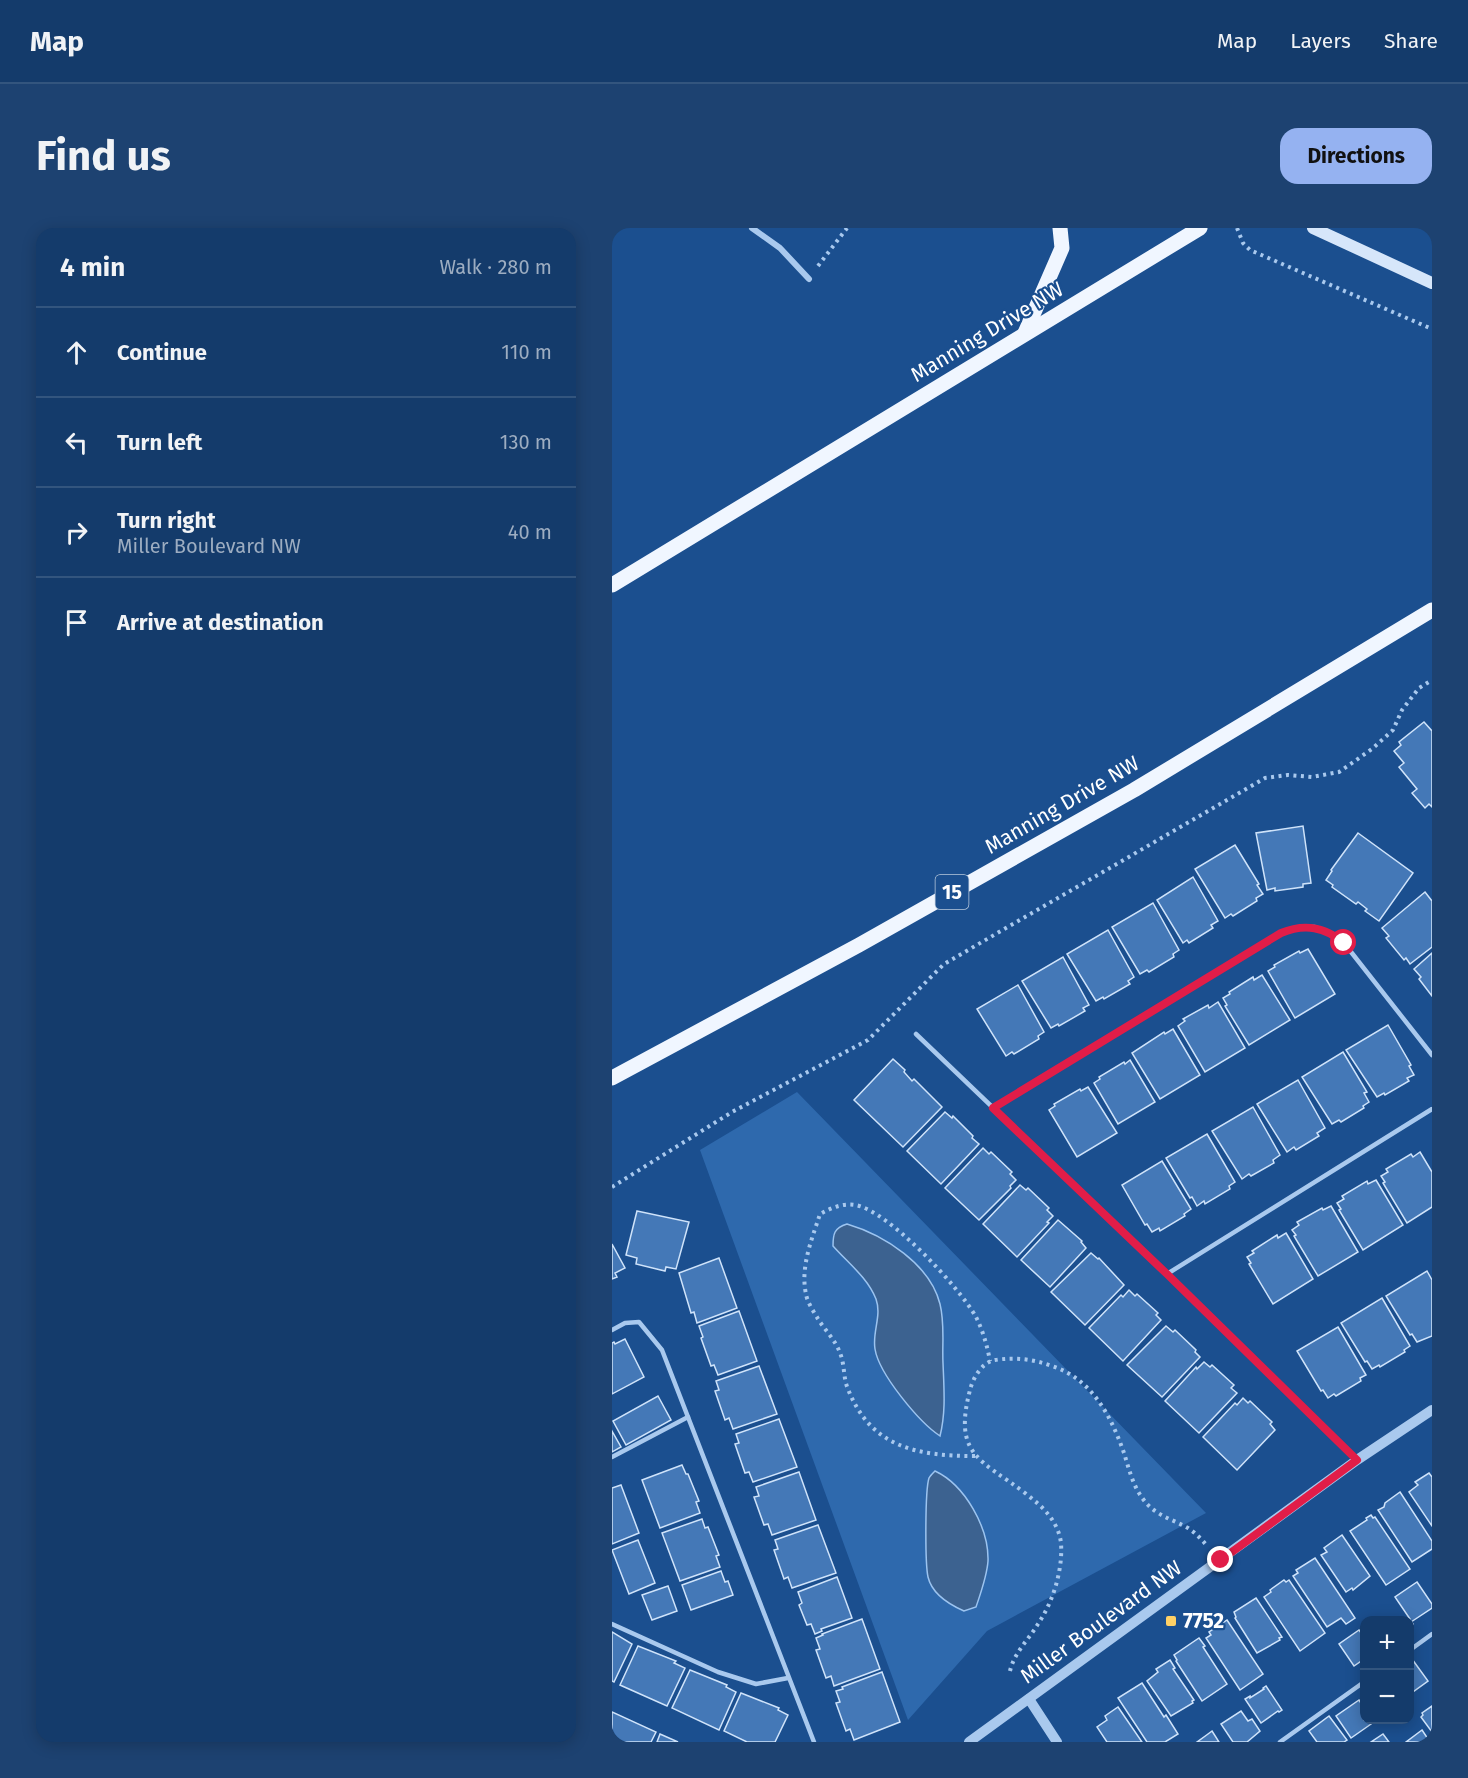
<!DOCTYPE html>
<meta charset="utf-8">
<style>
:root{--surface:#143b6b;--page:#1d4271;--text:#f1f3f6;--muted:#9dadc1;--line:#33557e;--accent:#95b2f1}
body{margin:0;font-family:"Fira Sans",sans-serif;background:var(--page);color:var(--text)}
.controls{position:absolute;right:18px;bottom:18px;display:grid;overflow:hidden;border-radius:12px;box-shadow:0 3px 15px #0003}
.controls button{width:54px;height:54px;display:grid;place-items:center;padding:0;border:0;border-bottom:2px solid var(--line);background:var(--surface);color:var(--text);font:30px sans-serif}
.stop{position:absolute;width:18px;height:18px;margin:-14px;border:4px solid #e11d48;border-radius:50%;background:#fff}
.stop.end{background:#e11d48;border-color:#fff;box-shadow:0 2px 6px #0008}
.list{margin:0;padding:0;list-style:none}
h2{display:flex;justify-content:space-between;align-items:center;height:78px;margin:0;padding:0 24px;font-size:26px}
h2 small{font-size:20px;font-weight:400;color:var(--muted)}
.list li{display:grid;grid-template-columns:39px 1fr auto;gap:18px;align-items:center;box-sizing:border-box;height:90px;padding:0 24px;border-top:2px solid var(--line)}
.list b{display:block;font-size:22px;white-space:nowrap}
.list p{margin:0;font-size:20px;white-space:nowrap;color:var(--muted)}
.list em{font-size:20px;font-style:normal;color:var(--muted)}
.icon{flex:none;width:33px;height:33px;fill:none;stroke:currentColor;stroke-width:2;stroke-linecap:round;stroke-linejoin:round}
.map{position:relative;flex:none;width:820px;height:1514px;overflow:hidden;border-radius:18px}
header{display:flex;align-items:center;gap:36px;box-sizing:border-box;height:84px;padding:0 30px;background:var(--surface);border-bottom:2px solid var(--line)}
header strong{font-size:28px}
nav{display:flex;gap:33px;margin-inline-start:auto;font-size:21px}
.intro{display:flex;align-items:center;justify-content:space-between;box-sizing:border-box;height:144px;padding:0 36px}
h1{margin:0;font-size:42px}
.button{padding:15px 27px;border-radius:18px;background:var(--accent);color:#111;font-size:21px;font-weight:700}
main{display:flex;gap:36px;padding:0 36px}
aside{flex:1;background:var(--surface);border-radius:18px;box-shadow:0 3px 15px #0003}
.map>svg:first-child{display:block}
.green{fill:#2e69ad}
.water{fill:#3c6290;stroke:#9cc4f0;stroke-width:1.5}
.building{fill:#4478b7;stroke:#cfe3fa;stroke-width:1.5}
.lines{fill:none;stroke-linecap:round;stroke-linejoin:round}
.path{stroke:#a9c9ee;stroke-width:4;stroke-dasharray:3 4.5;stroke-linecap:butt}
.service{stroke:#a9c9ee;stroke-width:4.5}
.minor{stroke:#a9c9ee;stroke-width:6}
.tertiary{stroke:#a9c9ee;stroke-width:10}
.secondary{stroke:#d6e6fa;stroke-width:12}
.primary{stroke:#f0f6ff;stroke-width:15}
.route{stroke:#e11d48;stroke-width:8}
.poi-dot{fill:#ffd166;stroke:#1b4f8f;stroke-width:2}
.labels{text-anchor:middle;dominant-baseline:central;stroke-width:4.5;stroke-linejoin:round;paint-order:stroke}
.shield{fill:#1b4f8f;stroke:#bbcadd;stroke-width:1.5}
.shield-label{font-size:20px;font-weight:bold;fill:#fff}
.street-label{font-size:21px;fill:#fff;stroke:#1b4f8f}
.poi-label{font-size:21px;font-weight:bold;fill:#fff;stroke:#1b4f8f;text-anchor:start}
</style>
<header>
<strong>Map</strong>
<nav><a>Map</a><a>Layers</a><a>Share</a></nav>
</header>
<div class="intro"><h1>Find us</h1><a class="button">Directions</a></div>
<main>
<aside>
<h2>4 min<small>Walk · 280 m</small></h2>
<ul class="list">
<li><svg class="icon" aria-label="ahead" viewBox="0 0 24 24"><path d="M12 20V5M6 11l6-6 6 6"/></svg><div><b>Continue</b></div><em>110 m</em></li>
<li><svg class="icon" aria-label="left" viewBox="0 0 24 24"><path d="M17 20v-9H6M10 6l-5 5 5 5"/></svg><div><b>Turn left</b></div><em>130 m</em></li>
<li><svg class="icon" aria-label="right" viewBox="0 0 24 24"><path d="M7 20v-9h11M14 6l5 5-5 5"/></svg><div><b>Turn right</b><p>Miller Boulevard NW</p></div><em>40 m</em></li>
<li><svg class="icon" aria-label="arrive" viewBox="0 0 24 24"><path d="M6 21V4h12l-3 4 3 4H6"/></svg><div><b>Arrive at destination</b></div></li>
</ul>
</aside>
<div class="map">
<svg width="820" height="1514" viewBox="0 0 820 1514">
<rect width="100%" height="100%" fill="#1b4f8f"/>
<polygon class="green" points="185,864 594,1285 375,1403 296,1492 88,922"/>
<g class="water">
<path d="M235 996C272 1007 318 1036 328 1076 333 1096 330 1116 331 1135 332 1161 334 1184 328 1208 307 1194 267 1146 263 1121 260 1104 270 1088 264 1071 255 1049 236 1035 221 1018 221 1006 222 1000 235 996Z"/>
<path d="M323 1243C353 1257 377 1300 376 1333 375 1348 369 1364 364 1379L352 1383C336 1376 320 1366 316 1349 313 1335 313 1262 317 1250 318 1248 321 1245 323 1243Z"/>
</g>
<g class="building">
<polygon points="812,494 820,503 820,579 817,576 813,580 800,565 805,561 787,539 792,535 782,523 789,517 787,514"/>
<polygon points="691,598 699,655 691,656 691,659 663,663 663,660 655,662 644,605"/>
<polygon points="746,605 801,645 767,693 753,683 755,681 746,674 744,676 720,659 721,657 714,652 720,643 719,642"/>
<polygon points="623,617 647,656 645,657 651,666 644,670 645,673 621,688 619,686 613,690 583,641"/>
<polygon points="581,649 606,693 599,697 601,700 577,715 575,712 571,715 545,672"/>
<polygon points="813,664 820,673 820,719 798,736 794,730 792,732 774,710 777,708 770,700"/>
<polygon points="541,675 567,722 561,726 562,729 537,744 535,742 528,746 500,699"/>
<polygon points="496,702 522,749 516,753 518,756 492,771 491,769 484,773 455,726"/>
<polygon points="696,721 723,766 683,790 656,743 663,739 662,737 687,723 688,725"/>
<polygon points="820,725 820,768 807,751 809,749 802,741"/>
<polygon points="451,729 477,777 471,780 473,783 447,798 446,796 439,800 410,753"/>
<polygon points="650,747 678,792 637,817 613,778 615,777 611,770 618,766 617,764 641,749 642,752"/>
<polygon points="406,757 432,804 426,808 427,811 402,826 400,824 394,828 365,781"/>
<polygon points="606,774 633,820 593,844 566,798 573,793 571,791 596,777 597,780"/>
<polygon points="776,797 799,837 797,838 802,847 795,850 797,853 773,867 772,865 765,869 734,822"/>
<polygon points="561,801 588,847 548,871 520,825 552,804 553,806"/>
<polygon points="731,824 755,864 752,865 757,874 751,878 752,880 729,894 727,892 720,896 690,849"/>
<polygon points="281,831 293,842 292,844 300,853 302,851 330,879 291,919 242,872"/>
<polygon points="518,832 543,874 506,896 482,855 488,851 487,849 512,834 513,836"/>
<polygon points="686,852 713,900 705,905 707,908 684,922 682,919 675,924 645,876"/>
<polygon points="476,859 505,905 465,929 437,882 443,878 442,876 468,861 469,863"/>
<polygon points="641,879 668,927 661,932 662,935 639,948 637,946 630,951 600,903"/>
<polygon points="333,884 340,890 341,888 361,908 360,910 367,916 329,956 295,923"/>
<polygon points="595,906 623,954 617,958 618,961 593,976 592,973 585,978 580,969 578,970 554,930"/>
<polygon points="371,920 377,926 379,924 400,944 398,946 404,952 398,958 399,960 367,992 333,960"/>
<polygon points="808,924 820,944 820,979 795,995 771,955 773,954 769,948 776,944 774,941 799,926 801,929"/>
<polygon points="550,933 579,981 572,986 573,988 548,1003 547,1000 540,1004 535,996 533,997 510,957"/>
<polygon points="764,952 791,997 751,1022 727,982 729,981 725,975 732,971 730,968 755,953 756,956"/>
<polygon points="408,957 414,962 416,960 437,980 435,982 441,988 435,994 437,995 405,1029 371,996"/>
<polygon points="719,978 746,1024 706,1048 682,1008 684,1007 680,1002 687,997 685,994 710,980 711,982"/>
<polygon points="25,983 77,994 64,1041 54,1039 53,1043 24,1036 25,1030 14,1027"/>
<polygon points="446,992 470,1013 469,1014 474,1020 438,1059 409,1032"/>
<polygon points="674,1005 701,1051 661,1076 637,1036 639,1035 635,1029 642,1025 640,1023 665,1007 666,1010"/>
<polygon points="0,1016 13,1040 3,1045 5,1049 0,1051"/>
<polygon points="479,1025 486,1031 487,1030 512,1057 473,1097 439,1064"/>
<polygon points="107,1030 125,1080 85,1095 82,1084 79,1085 67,1045"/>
<polygon points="815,1043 820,1052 820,1108 805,1114 800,1106 798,1107 774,1068"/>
<polygon points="517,1062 523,1068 525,1066 546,1085 544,1087 549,1092 511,1133 477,1100 509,1067 511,1069"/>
<polygon points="770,1070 798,1118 792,1122 793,1124 768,1139 767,1137 760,1141 755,1133 753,1134 729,1095"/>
<polygon points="127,1083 145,1133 106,1147 102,1137 99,1138 89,1110 91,1109 87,1098"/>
<polygon points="554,1098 561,1104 563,1102 584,1122 583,1124 588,1129 550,1169 515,1137"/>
<polygon points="726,1099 754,1147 748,1150 749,1153 724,1168 722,1166 716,1170 711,1162 709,1163 685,1123"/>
<polygon points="13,1111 32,1149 0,1166 0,1115 2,1114 3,1116"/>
<polygon points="592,1134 598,1139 600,1137 622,1157 619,1160 625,1165 587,1205 553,1173 584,1139 585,1141"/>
<polygon points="147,1138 165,1186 121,1201 117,1190 113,1192 103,1163 107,1162 104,1153"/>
<polygon points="46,1168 59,1192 14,1217 1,1193"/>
<polygon points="631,1170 636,1175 638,1173 660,1194 658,1196 663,1202 625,1242 591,1209 623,1175 625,1177"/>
<polygon points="167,1191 185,1239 141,1254 137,1244 133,1245 123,1216 127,1215 124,1206"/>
<polygon points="0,1203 9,1219 0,1224"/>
<polygon points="70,1237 74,1246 76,1246 87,1273 84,1274 88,1285 48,1300 30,1252"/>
<polygon points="187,1244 204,1292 160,1307 156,1296 152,1297 142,1269 147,1268 144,1259"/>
<polygon points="817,1245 820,1249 820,1298 797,1264 806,1257 803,1254"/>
<polygon points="9,1257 27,1305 0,1316 0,1260"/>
<polygon points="788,1264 820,1313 820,1321 800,1334 766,1282 772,1279 773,1275"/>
<polygon points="759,1287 761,1290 763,1289 798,1341 774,1357 738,1303 755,1292 754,1290"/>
<polygon points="90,1291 93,1300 96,1299 107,1327 104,1328 108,1339 68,1353 50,1305"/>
<polygon points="206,1297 224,1345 180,1360 176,1349 172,1351 162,1322 166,1321 163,1312"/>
<polygon points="730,1307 758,1348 741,1362 740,1360 734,1364 709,1327 715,1324 712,1320"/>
<polygon points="26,1312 43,1355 17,1366 0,1322"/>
<polygon points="703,1330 743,1390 734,1396 729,1390 715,1399 681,1348 686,1345 684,1342"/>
<polygon points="109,1343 113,1354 116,1353 121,1367 79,1382 70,1357"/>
<polygon points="225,1349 240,1390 209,1401 210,1403 203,1406 199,1396 195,1397 187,1377 190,1375 186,1364"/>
<polygon points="672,1352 674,1354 677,1352 713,1405 688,1423 652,1369 659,1364 658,1362"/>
<polygon points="805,1354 820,1376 820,1380 799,1394 801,1396 798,1399 798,1392 796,1392 798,1391 783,1369"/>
<polygon points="56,1358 65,1383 40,1392 30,1367"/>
<polygon points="644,1370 670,1409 667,1410 668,1412 645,1425 623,1390 624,1389 622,1384"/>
<polygon points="250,1391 268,1441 222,1458 219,1448 214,1450 204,1422 208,1421 204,1410 211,1407 210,1406"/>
<polygon points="615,1392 651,1446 628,1462 594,1410 599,1407 597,1404"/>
<polygon points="747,1402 752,1409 752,1431 742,1438 727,1416"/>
<polygon points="0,1404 20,1416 2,1454 0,1453"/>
<polygon points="587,1410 593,1418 591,1419 615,1456 590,1473 564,1433 565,1432 562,1427"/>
<polygon points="26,1418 64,1433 62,1435 73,1440 55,1478 8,1457"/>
<polygon points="800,1431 816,1453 798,1466 798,1432"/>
<polygon points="558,1432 563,1440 561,1441 582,1472 580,1473 581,1475 559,1488 535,1453 546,1444 544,1441"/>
<polygon points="78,1442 115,1457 114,1459 124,1464 107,1502 60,1480"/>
<polygon points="270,1444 288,1494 242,1512 238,1501 234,1503 224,1475 228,1474 224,1463 231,1461 230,1459"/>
<polygon points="530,1455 552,1489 554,1487 566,1506 553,1514 535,1514 506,1470"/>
<polygon points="654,1458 670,1482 667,1484 666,1483 649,1495 633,1471 638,1468 638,1470 652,1461 651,1460"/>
<polygon points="129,1465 167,1480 166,1482 176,1487 163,1514 135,1514 112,1503"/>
<polygon points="747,1472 752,1480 752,1492 760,1492 762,1494 739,1510 724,1488"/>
<polygon points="820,1478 820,1504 809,1489 811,1487 810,1485"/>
<polygon points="506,1479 530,1514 495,1514 485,1499 495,1492 493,1488"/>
<polygon points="629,1483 636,1493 640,1491 648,1503 635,1514 621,1514 609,1496"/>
<polygon points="0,1484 44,1504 39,1514 0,1514"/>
<polygon points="717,1488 735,1512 732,1514 705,1514 697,1503"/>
<polygon points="810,1502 818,1514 794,1514"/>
<polygon points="600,1503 607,1514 585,1514 596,1506"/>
<polygon points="48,1506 66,1514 45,1514"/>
<polygon points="771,1506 777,1514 759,1514"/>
</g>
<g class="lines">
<g class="path">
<polyline points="625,0 631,15 638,22 820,101"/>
<polyline points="206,38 235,0"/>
<polyline points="0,959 120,884 256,812 332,736 653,550 676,547 700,549 727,544 760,521 781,502 790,482 807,460 820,452"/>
<path d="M363 1228C306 1228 259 1220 236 1161 231 1150 233 1137 228 1125 224 1113 213 1102 206 1091 202 1084 195 1074 194 1066 188 1039 200 1011 208 986 219 980 230 975 243 977 276 982 348 1060 364 1089 371 1103 375 1117 378 1133"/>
<path d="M398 1443C402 1425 417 1411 426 1396 441 1374 451 1342 449 1315 448 1306 444 1297 439 1290 432 1280 423 1273 413 1265 368 1231 341 1227 358 1162 361 1150 370 1134 383 1132 403 1129 421 1131 440 1138 480 1151 499 1188 512 1225 517 1241 521 1258 531 1271 542 1287 560 1291 576 1300 584 1305 590 1312 596 1319"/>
</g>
<g class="service">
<polyline points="304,806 555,1046 744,1232"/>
<polyline points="381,880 669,705 689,699 703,699 721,706 732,715 820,827"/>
<polyline points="555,1046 820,881"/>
<polyline points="0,1102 13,1095 27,1094 50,1122 202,1514"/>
<polyline points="0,1229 76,1189"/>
<polyline points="0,1396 106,1444 144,1456 176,1450"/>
<polyline points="798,1422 820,1406"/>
<polyline points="668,1514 752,1454"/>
</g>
<polyline class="minor" points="140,0 168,20 197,51"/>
<g class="tertiary">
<polyline points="417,1471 445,1514"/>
<polyline points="357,1514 745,1232 820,1182"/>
</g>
<polyline class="secondary" points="701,0 820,55"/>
<g class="primary">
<polyline points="413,105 450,20 448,0"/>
<polyline points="0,357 588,0"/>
<polyline points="0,850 247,717 522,562 820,382"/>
</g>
</g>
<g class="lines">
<path class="route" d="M609 1332 745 1232 555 1046 381 880 669 705C693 695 713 699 732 715"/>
</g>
<rect class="poi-dot" x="553" y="1387" width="12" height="12" rx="3"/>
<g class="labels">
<rect class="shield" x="323.5" y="647" width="33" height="34" rx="4.5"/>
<g class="shield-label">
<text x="340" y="664">15</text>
</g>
<g class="street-label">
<text transform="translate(375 104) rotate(-31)">Manning Drive NW</text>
<text transform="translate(450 577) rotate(-30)">Manning Drive NW</text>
<text transform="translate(489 1394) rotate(-36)">Miller Boulevard NW</text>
</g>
<g class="poi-label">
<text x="571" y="1393">7752</text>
</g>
</g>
</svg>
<div class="controls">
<button>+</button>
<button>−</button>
</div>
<div class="stop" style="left:732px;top:715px"></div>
<div class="stop end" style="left:609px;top:1332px"></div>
</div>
</main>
